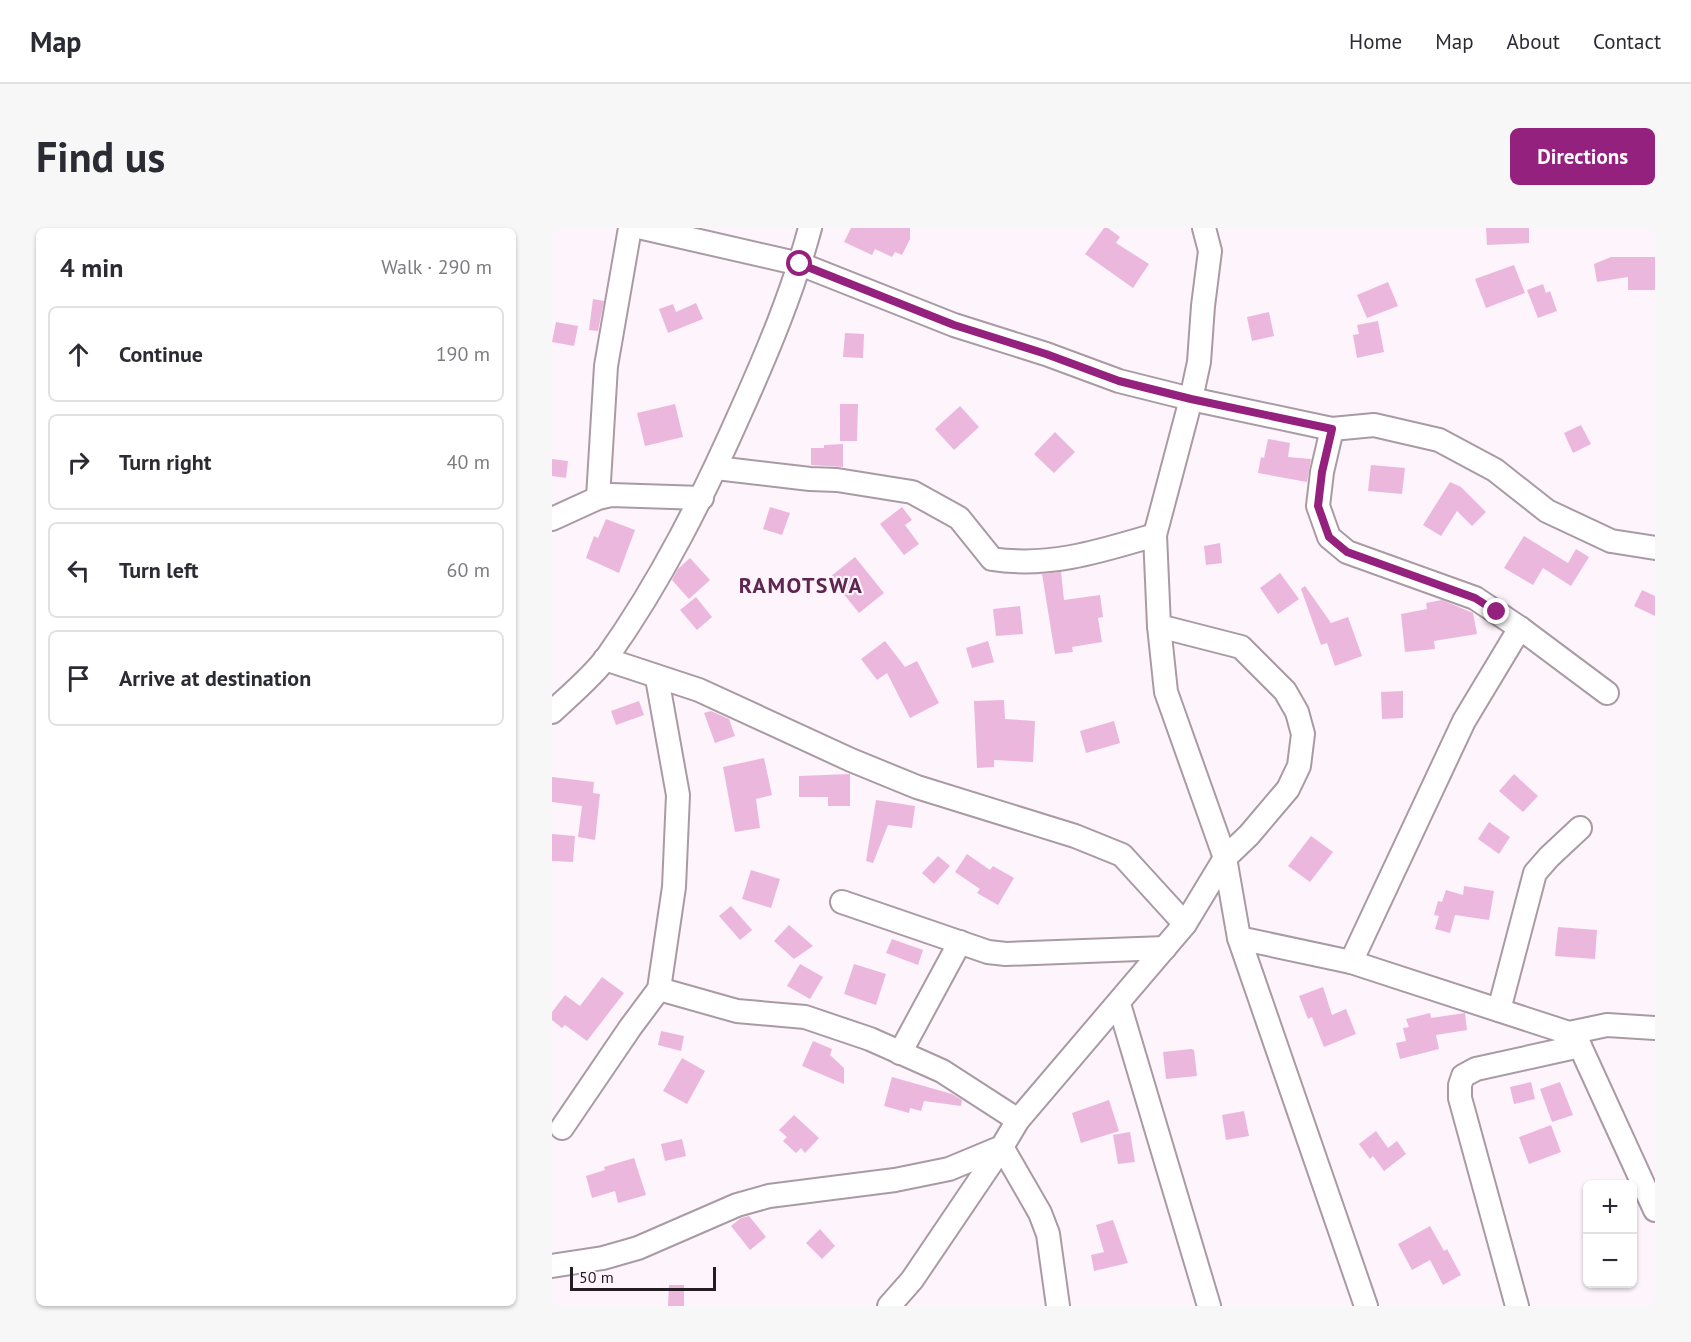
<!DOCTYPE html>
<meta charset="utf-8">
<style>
:root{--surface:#fff;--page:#f7f7f7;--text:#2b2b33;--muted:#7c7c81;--line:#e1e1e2;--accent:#95217f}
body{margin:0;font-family:"PT Sans",sans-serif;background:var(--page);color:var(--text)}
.controls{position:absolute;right:18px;bottom:18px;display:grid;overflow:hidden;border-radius:9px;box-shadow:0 2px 4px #0004}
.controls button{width:54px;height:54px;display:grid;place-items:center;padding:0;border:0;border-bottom:2px solid var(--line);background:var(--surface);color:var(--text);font:30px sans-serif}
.scale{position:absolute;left:18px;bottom:15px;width:146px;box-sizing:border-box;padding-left:6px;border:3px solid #241e22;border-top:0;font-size:16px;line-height:21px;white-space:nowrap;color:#241e22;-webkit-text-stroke:4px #fef4fb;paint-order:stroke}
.stop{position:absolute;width:18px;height:18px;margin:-14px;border:4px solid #95217f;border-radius:50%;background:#fff}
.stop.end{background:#95217f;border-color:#fff;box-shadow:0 2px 6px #0008}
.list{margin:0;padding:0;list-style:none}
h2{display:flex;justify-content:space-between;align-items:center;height:78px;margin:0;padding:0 24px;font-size:26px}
h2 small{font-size:20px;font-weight:400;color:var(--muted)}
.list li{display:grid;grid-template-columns:39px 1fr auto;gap:18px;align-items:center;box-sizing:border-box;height:96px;margin:0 12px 12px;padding:0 12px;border:2px solid var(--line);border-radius:9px}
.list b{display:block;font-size:22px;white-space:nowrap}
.list em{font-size:20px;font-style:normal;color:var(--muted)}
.icon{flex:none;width:33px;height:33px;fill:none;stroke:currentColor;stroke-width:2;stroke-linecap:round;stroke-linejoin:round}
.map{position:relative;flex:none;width:1103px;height:1078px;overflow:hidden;border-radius:9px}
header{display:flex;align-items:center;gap:36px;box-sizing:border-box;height:84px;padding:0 30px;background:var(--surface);border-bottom:2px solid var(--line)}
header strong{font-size:28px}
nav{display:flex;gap:33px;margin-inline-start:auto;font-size:21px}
.intro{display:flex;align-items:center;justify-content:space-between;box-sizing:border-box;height:144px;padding:0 36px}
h1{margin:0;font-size:42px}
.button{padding:15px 27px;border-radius:9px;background:var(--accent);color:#fff;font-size:21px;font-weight:700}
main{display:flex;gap:36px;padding:0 36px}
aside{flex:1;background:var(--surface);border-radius:9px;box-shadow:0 2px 4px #0004}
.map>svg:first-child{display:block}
.building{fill:#ecb7dd}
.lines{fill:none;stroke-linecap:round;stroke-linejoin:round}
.minor-casing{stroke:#a99aa4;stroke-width:26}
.minor{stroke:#fff;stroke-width:22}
.route{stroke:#95217f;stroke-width:8}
.labels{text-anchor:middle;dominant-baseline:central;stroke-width:4.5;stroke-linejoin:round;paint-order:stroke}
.district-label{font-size:22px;font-weight:bold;letter-spacing:1.5px;fill:#5d2550;stroke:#fef4fb}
</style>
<header>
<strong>Map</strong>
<nav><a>Home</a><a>Map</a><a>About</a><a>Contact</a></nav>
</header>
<div class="intro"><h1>Find us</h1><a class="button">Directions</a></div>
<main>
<aside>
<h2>4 min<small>Walk · 290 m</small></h2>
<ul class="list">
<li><svg class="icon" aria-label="ahead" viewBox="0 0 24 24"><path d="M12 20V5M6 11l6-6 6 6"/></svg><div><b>Continue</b></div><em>190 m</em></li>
<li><svg class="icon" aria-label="right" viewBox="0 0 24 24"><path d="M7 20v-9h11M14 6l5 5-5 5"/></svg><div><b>Turn right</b></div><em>40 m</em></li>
<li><svg class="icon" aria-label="left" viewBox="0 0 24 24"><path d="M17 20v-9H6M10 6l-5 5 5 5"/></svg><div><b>Turn left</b></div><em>60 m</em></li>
<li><svg class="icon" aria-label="arrive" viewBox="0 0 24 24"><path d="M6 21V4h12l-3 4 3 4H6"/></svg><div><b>Arrive at destination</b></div></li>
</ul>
</aside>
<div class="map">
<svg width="1103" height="1078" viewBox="0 0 1103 1078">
<rect width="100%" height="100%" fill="#fef4fb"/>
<g class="building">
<polygon points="299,0 358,0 358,11 350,27 343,24 340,29 323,21 320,27 292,14"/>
<polygon points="552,0 556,0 568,9 564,15 597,36 581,60 533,26"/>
<polygon points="934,0 977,0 977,15 935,17"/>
<polygon points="1059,29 1103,29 1103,62 1076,62 1076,49 1045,54 1042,36"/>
<polygon points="962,37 973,65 934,80 923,51"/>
<polygon points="836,54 846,78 815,90 805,67"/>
<polygon points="991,56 994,65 998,63 1005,83 986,90 975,62"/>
<polygon points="41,71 52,73 46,103 37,102"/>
<polygon points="144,75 151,91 116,105 107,81 121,76 124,84"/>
<polygon points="717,84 722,108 700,113 695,89"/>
<polygon points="826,93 832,124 805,130 801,107 807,106 805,97"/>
<polygon points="4,94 26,98 22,118 0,114"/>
<polygon points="293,105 312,106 311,130 291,129"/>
<polygon points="123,176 131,209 93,218 85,185"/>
<polygon points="288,176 306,176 305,213 288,213"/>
<polygon points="408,178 427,199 402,222 383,201"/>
<polygon points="1029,197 1039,216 1021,225 1012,205"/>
<polygon points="503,204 523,224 502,245 482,226"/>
<polygon points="716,211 738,215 736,229 759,231 755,254 706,245 709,229 712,230"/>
<polygon points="291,216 291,239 259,237 259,220 272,220 272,217"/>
<polygon points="0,231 16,233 14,250 0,248"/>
<polygon points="819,237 853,240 850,266 816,263"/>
<polygon points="898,254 909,259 934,284 920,298 905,283 889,308 871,297"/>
<polygon points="218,279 238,285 230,307 211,301"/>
<polygon points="350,279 360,292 353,297 367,316 352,327 328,296"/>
<polygon points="54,291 83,302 67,345 34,330 42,308 46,310"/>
<polygon points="972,308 1016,335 1024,321 1037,329 1019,358 991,340 981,357 952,340"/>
<polygon points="668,315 670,335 654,337 652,318"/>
<polygon points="303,329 332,365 307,385 278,349"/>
<polygon points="138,330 158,352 137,371 120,352 126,341"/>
<polygon points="509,344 512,372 548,367 551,389 546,390 550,414 520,419 521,424 503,426 490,346"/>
<polygon points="728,345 747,371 726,386 708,360"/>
<polygon points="753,358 779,395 796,389 810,428 783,438 775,415 769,417 749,361"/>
<polygon points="1090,362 1103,368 1103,388 1082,378"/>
<polygon points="144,369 160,389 145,402 128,382"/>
<polygon points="890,372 921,385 925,406 882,413 883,421 853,424 849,386 875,381 874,375"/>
<polygon points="468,378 471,406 444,408 441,381"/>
<polygon points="333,413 353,439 365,433 387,475 358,490 335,445 325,452 309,431"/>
<polygon points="436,413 442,434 420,440 414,420"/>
<polygon points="851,463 851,490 830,491 829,464"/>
<polygon points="452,472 453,491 483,493 481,534 442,532 442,539 425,540 422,473"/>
<polygon points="87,473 92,487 64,497 59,483"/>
<polygon points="159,483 177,491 183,508 163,515 152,485"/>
<polygon points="562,493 568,515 534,525 528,503"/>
<polygon points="212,530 220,567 204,571 208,600 183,604 171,539"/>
<polygon points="298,546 298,578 276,578 276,569 247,569 247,548"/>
<polygon points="962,546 986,568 971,584 947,563"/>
<polygon points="0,549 42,554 41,565 48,566 43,612 26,609 30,578 0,574"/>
<polygon points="324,572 363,578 360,600 336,597 321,635 314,633"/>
<polygon points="937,594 958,609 947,626 926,611"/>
<polygon points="0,606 23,608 21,634 0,633"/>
<polygon points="759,608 781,624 758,654 736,638"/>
<polygon points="415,626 438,642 441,638 462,650 446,677 425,665 428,661 403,644"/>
<polygon points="386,628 398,638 382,656 370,645"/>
<polygon points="199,642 228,651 219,680 190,671"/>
<polygon points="912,658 942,663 937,692 903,687 898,705 883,701 887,688 882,687 886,673 890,674 894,662 911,667"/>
<polygon points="179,678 200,702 188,712 167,688"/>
<polygon points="237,697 261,718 242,731 222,713"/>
<polygon points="1006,699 1045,702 1043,731 1003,728"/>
<polygon points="340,711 371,722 366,737 334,725"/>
<polygon points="248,736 271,749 258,771 235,758"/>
<polygon points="302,736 334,746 324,777 292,766"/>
<polygon points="50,749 72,765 35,813 13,797 10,800 0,792 0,784 13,767 28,778"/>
<polygon points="771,759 780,787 794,781 804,806 772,819 760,789 756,791 747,768"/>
<polygon points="878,785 879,790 913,785 915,802 884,807 887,821 848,831 844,815 854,813 851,800 857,799 854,791"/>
<polygon points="109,803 132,808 129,823 106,817"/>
<polygon points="261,813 280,821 278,827 292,840 292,856 250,838"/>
<polygon points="639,821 642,822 645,848 614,851 611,824"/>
<polygon points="130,830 153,843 135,876 111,863"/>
<polygon points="340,849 400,866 410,872 409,878 372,873 369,883 358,880 357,885 332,878"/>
<polygon points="979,854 983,871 962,876 958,859"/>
<polygon points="1008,854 1021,887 1000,894 988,861"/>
<polygon points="557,872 567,903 529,915 520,885"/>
<polygon points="692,883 697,908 674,912 670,887"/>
<polygon points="242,887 267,910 253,925 249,920 244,925 231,913 235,909 227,902"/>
<polygon points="999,897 1009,924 977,936 967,909"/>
<polygon points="824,903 836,920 845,913 854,926 832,943 821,928 818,931 807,916"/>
<polygon points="578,904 583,934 566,936 561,907"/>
<polygon points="130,911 134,928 113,933 109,916"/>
<polygon points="82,930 94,967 66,975 63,963 40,970 34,948 53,942 52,939"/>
<polygon points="197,988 214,1009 198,1022 179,998 189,990"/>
<polygon points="561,992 576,1035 542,1043 539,1027 552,1024 544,997"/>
<polygon points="878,998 892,1023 895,1021 909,1047 891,1057 878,1032 860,1042 846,1016"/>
<polygon points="268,1001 283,1018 270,1031 254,1015"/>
<polygon points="117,1057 132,1057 132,1078 116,1078"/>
</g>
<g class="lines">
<g class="minor-casing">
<g id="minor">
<polyline points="91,0 248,36 402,97 494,126 567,153 639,171 780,201 822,197 887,212 943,242 995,283 1059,313 1103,320"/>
<polyline points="652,0 658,23 651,78 647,134 639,171 603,307 607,398 614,464 673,630 687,710 814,1078"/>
<polyline points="780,201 770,244 766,278 777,309 795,324 923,370 968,400 1055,465"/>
<path d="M164 240 258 251 285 252 360 264 407 290 440 331C497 340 549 323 603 307"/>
<polyline points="46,270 54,138 78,0"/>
<polyline points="0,291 46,270 59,267 150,270"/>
<polyline points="53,431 147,462 299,532 365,559 523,608 570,627 633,696"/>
<path d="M0 484C18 467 40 449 55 429 109 353 151 269 189 183 216 123 241 63 258 0"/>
<polyline points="290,674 436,724 454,726 613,720"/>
<polyline points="687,710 799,734 1017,805 1055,797 1103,800"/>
<polyline points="799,734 912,493 968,400"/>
<polyline points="107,761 185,783 253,789 318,811 390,843 466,892"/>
<polyline points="567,776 657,1078"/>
<polyline points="947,782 983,645 997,629 1028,600"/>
<polyline points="1018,806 1028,818 1103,982"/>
<polyline points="348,825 408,714"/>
<polyline points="10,900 78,800 107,761 122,659 126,567 105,450"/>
<polyline points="0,1038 51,1030 86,1020 185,977 217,968 343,952 397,941 450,919 466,892 633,696 673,630 697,607 736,561 747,538 751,506 745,484 733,463 689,419 607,398"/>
<polyline points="337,1078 360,1052 450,919 488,985 496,1006 506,1078"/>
<polyline points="965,1078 908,870 908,857 911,848 924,841 1028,818"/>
</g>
</g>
<use href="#minor" class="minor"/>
</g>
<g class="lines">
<polyline class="route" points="248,36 402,97 494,126 567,153 639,171 780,201 770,244 766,278 777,309 795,324 923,370 945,384"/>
</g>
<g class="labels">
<g class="district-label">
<text x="249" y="357">RAMOTSWA</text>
</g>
</g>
</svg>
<div class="controls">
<button>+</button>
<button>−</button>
</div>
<div class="scale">50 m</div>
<div class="stop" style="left:248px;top:36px"></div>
<div class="stop end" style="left:945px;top:384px"></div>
</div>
</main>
